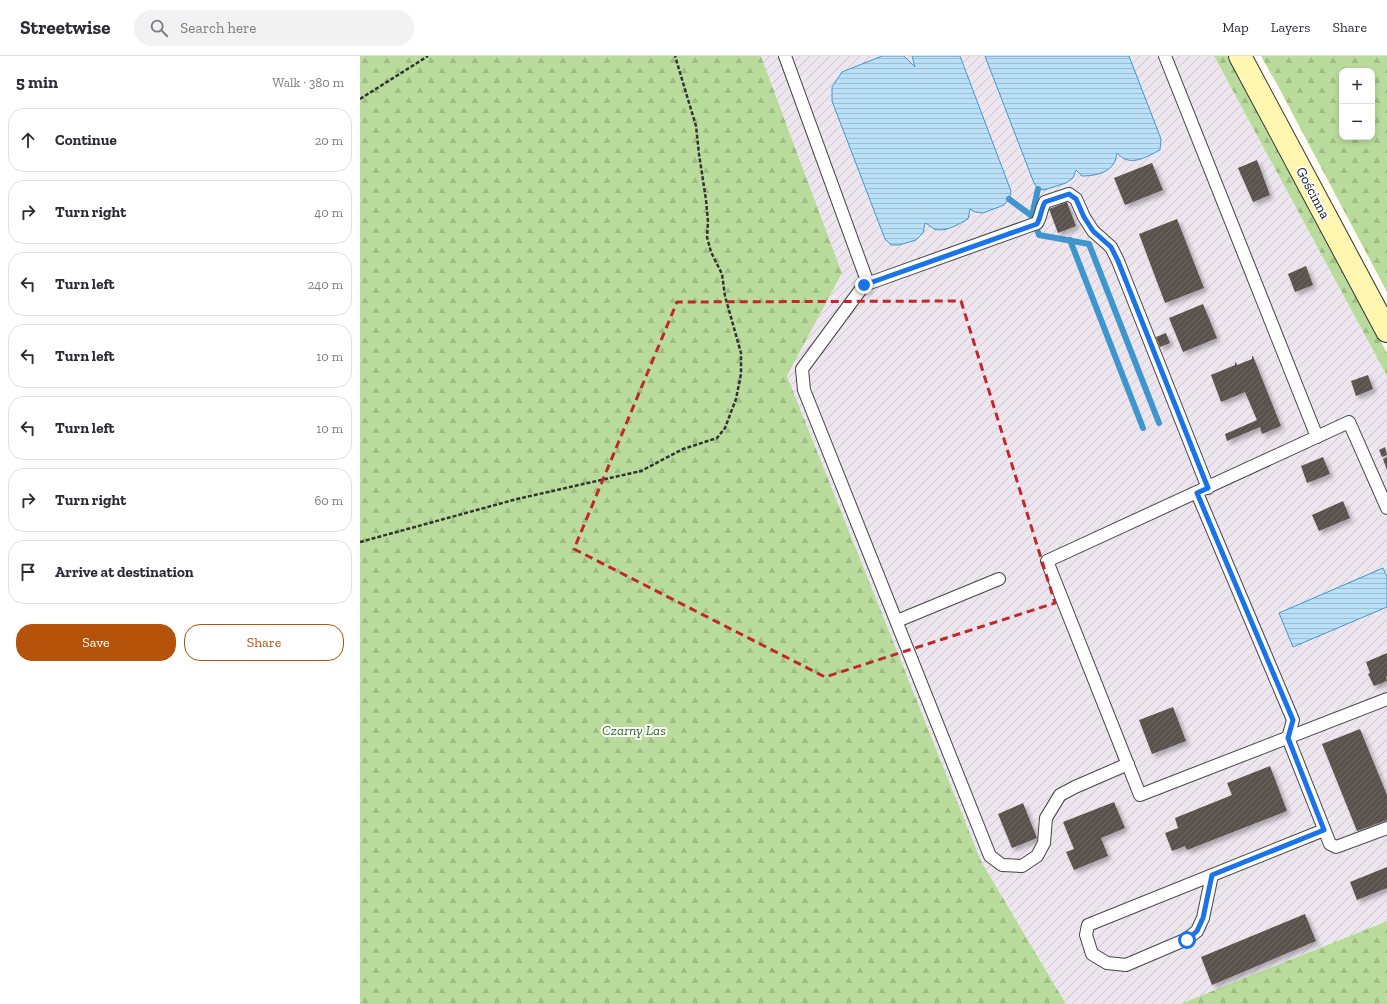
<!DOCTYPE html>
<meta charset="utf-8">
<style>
:root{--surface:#fff;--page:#f2f2f3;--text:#2b2b33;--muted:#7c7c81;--line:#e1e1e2;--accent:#b45309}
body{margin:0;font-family:"Zilla Slab",serif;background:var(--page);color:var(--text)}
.controls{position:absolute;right:12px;top:12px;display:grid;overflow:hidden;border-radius:8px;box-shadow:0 2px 6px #0003}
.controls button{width:36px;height:36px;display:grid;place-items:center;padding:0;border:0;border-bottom:1px solid var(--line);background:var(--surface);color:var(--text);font:20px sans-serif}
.stop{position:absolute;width:12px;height:12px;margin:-9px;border:3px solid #1a73e8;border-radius:50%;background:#fff}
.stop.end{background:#1a73e8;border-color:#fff;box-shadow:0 1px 4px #0008}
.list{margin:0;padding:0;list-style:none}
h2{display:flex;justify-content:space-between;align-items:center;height:52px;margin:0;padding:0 16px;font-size:17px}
h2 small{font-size:13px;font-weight:400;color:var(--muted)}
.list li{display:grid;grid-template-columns:26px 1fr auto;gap:12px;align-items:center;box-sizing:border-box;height:64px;margin:0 8px 8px;padding:0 8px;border:1px solid var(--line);border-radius:16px}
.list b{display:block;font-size:15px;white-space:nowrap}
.list em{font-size:13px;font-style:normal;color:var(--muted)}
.actions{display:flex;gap:8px;padding:12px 16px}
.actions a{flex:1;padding:9px 0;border:1px solid var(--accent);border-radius:16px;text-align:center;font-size:14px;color:var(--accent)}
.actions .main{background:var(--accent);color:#fff}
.icon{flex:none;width:22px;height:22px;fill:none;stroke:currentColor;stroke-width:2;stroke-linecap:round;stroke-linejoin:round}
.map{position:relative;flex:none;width:1027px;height:948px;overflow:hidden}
header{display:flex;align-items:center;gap:24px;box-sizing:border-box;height:56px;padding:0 20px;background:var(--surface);border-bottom:1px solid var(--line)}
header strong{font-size:19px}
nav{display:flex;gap:22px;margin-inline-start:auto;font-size:14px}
.search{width:280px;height:36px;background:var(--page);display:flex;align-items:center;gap:10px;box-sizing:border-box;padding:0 14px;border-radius:22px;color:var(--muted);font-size:15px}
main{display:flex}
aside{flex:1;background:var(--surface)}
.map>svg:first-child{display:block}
.industrial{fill:url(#industrial-furrows)}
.forest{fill:url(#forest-firs);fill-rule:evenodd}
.water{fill:url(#water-rules);stroke:#3f96cf}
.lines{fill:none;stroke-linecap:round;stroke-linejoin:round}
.stream{stroke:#3f96cf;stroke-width:6}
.building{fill:url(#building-hatch);filter:url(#shadow)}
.lane-casing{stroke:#444;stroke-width:14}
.secondary-casing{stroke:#333;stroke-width:24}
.path{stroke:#333;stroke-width:2.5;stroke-dasharray:4 2;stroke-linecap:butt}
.lane{stroke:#fff;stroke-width:12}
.secondary{stroke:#fff6b0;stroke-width:22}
.route{stroke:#1a73e8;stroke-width:5}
.marked{fill:none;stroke:#c4262e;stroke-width:3;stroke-dasharray:8 5;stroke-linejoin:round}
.labels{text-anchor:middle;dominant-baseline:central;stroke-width:4;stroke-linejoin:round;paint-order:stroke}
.street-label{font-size:14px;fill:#111;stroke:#fff}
.park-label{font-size:14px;font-style:italic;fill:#2f6b1f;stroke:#fff}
</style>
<header>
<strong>Streetwise</strong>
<div class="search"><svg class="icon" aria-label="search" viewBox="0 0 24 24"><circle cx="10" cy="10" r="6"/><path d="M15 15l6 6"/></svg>Search here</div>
<nav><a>Map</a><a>Layers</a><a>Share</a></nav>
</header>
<main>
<aside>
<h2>5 min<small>Walk · 380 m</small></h2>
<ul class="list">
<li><svg class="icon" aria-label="ahead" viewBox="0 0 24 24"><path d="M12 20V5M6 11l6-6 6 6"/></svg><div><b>Continue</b></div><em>20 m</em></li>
<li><svg class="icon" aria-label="right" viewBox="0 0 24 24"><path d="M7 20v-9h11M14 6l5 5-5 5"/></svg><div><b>Turn right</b></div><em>40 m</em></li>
<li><svg class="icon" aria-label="left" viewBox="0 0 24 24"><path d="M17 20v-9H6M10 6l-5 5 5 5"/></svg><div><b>Turn left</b></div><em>240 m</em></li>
<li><svg class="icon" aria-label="left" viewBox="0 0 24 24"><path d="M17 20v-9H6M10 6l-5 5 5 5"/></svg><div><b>Turn left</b></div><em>10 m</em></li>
<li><svg class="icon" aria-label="left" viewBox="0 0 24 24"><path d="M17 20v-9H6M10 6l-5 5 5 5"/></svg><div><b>Turn left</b></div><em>10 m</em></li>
<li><svg class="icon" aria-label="right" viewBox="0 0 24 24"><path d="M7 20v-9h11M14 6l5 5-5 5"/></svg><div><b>Turn right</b></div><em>60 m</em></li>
<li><svg class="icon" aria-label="arrive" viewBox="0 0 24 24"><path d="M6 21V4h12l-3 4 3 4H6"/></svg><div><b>Arrive at destination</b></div></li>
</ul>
<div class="actions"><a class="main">Save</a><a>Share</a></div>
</aside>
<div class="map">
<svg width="1027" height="948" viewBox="0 0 1027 948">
<defs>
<pattern id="industrial-furrows" width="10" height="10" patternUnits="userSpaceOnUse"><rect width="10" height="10" fill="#eee6ef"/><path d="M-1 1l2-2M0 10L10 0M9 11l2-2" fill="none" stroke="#cbc4cc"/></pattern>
<pattern id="forest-firs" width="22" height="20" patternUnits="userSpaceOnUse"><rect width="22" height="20" fill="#b9dc9c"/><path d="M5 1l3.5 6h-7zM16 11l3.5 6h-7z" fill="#9ebc85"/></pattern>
<pattern id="water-rules" width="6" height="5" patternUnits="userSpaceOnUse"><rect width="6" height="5" fill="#b9e0f7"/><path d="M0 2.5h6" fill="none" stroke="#9ebfd3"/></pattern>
<pattern id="building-hatch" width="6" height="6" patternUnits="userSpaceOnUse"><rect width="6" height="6" fill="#5a524d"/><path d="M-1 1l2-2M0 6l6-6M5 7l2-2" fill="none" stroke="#6d6662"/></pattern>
<filter id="shadow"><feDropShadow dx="3.5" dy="3.5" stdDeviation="2" flood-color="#0004"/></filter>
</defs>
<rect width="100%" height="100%" fill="#fffdf5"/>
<polygon class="industrial" points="401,0 854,0 1027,320 1027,865 820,948 706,948 621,805 427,320 482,217"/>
<g class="forest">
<polygon points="0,0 401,0 482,217 427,320 621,805 706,948 0,948"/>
<polygon points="854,0 869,0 1027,297 1027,320"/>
<path d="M901 0H1027V236L918 30ZM982 15H1012V81H982Z"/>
<polygon points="1027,865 1027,948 820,948"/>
</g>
<g class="water">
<path d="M522 0H544L555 11 552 0H600L651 135 649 143 644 149 623 157 615 156 610 153 608 163C599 168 585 177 574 173 571 171 568 168 565 167L563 177 556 184 539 189H531L525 183 472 45V31L482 16Z"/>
<path d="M625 0H769L801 83 800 94C790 99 776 108 765 103 762 102 759 99 757 97 756 100 756 105 754 107 748 118 732 120 722 120L716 114 713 122 706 127 684 134 678 133 674 127Z"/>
<polygon points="1023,512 1027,521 1027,551 933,591 919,557"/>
</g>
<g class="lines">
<g class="stream">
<polyline points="649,143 672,160 679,179 729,188 799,367"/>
<polyline points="672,160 678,133"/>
<polyline points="710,184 783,372"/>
</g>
</g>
<g class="building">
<polygon points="897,104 910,139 893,146 878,112"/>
<polygon points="792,107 803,134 765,149 754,122"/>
<polygon points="707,146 716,170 698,177 689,153"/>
<polygon points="817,163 844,232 805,247 779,178"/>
<polygon points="946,210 953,229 935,236 928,218"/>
<polygon points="843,248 857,282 823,296 809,262"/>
<polygon points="806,277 810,287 800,291 796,281"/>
<polygon points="892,300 893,300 921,370 902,378 900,371 867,385 865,378 897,364 885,336 861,346 851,319 875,309 875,307 876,306 877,309 892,303"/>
<polygon points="1008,319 1013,333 996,340 991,325"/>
<polygon points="1025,391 1027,399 1022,401 1019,394"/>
<polygon points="963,401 970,418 947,427 941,410"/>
<polygon points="1027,401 1027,414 1023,403"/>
<polygon points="983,445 990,462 959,475 952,459"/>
<polygon points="1027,597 1027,620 1026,621 1027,625 1014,630 1008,618 1010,617 1006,606"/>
<polygon points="813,651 826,685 792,698 779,664"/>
<polygon points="1000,673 1027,739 1027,764 997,775 962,688"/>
<polygon points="910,710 927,755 827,794 825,790 812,795 805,777 818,772 815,762 872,739 867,727"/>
<polygon points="754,746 765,772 741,782 748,800 714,814 706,796 714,793 703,766"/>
<polygon points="663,747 677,782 652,792 638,758"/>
<polygon points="1027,811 1027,832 997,844 990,826"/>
<polygon points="945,858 956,885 852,929 841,901"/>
</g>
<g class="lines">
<g class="lane-casing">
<g id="lane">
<polyline points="425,0 506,222 504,229 442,313 444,334 630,800 642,809 662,810 677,800 684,787 686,762 700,739 715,731 768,708"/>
<polyline points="805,0 957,381"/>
<path d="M504 229 677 167C681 161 681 153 685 146L709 138 716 143 724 161 733 175 751 191 758 205 848 432"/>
<polyline points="837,437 933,664 928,682 970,788 976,791 1027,772"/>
<polyline points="1027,452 989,366 687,505 780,739 1027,643"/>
<polyline points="537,565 639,523"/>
<polyline points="852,819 843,862 837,875 827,883 766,909 747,907 732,898 726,879 728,869 964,774"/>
</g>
</g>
<g class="secondary-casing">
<polyline id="secondary" points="880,0 1027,275"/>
</g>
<g class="path">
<polyline points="0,43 68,0"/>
<polyline points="0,486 157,443 281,415 323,393 357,382 365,372 376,343 381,318 381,297 365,240 362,218 351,196 347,181 348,166 346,144 339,98 336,70 315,0"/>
</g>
<use href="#lane" class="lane"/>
<use href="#secondary" class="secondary"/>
</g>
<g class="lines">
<path class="route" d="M504 229 677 168C681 161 681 153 685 146L709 138 716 143 724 161 733 175 751 191 758 205 848 432 837 437 933 664 928 682 964 774 852 819 843 862 837 875 827 884"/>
</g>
<path class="marked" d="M601 245 695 547 465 621 214 493 317 246Z"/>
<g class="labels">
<g class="street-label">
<text transform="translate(953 137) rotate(62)">Gościnna</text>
</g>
<g class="park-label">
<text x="274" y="674">Czarny Las</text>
</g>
</g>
</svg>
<div class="controls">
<button>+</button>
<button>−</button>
</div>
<div class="stop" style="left:827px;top:884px"></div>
<div class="stop end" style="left:504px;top:229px"></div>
</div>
</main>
